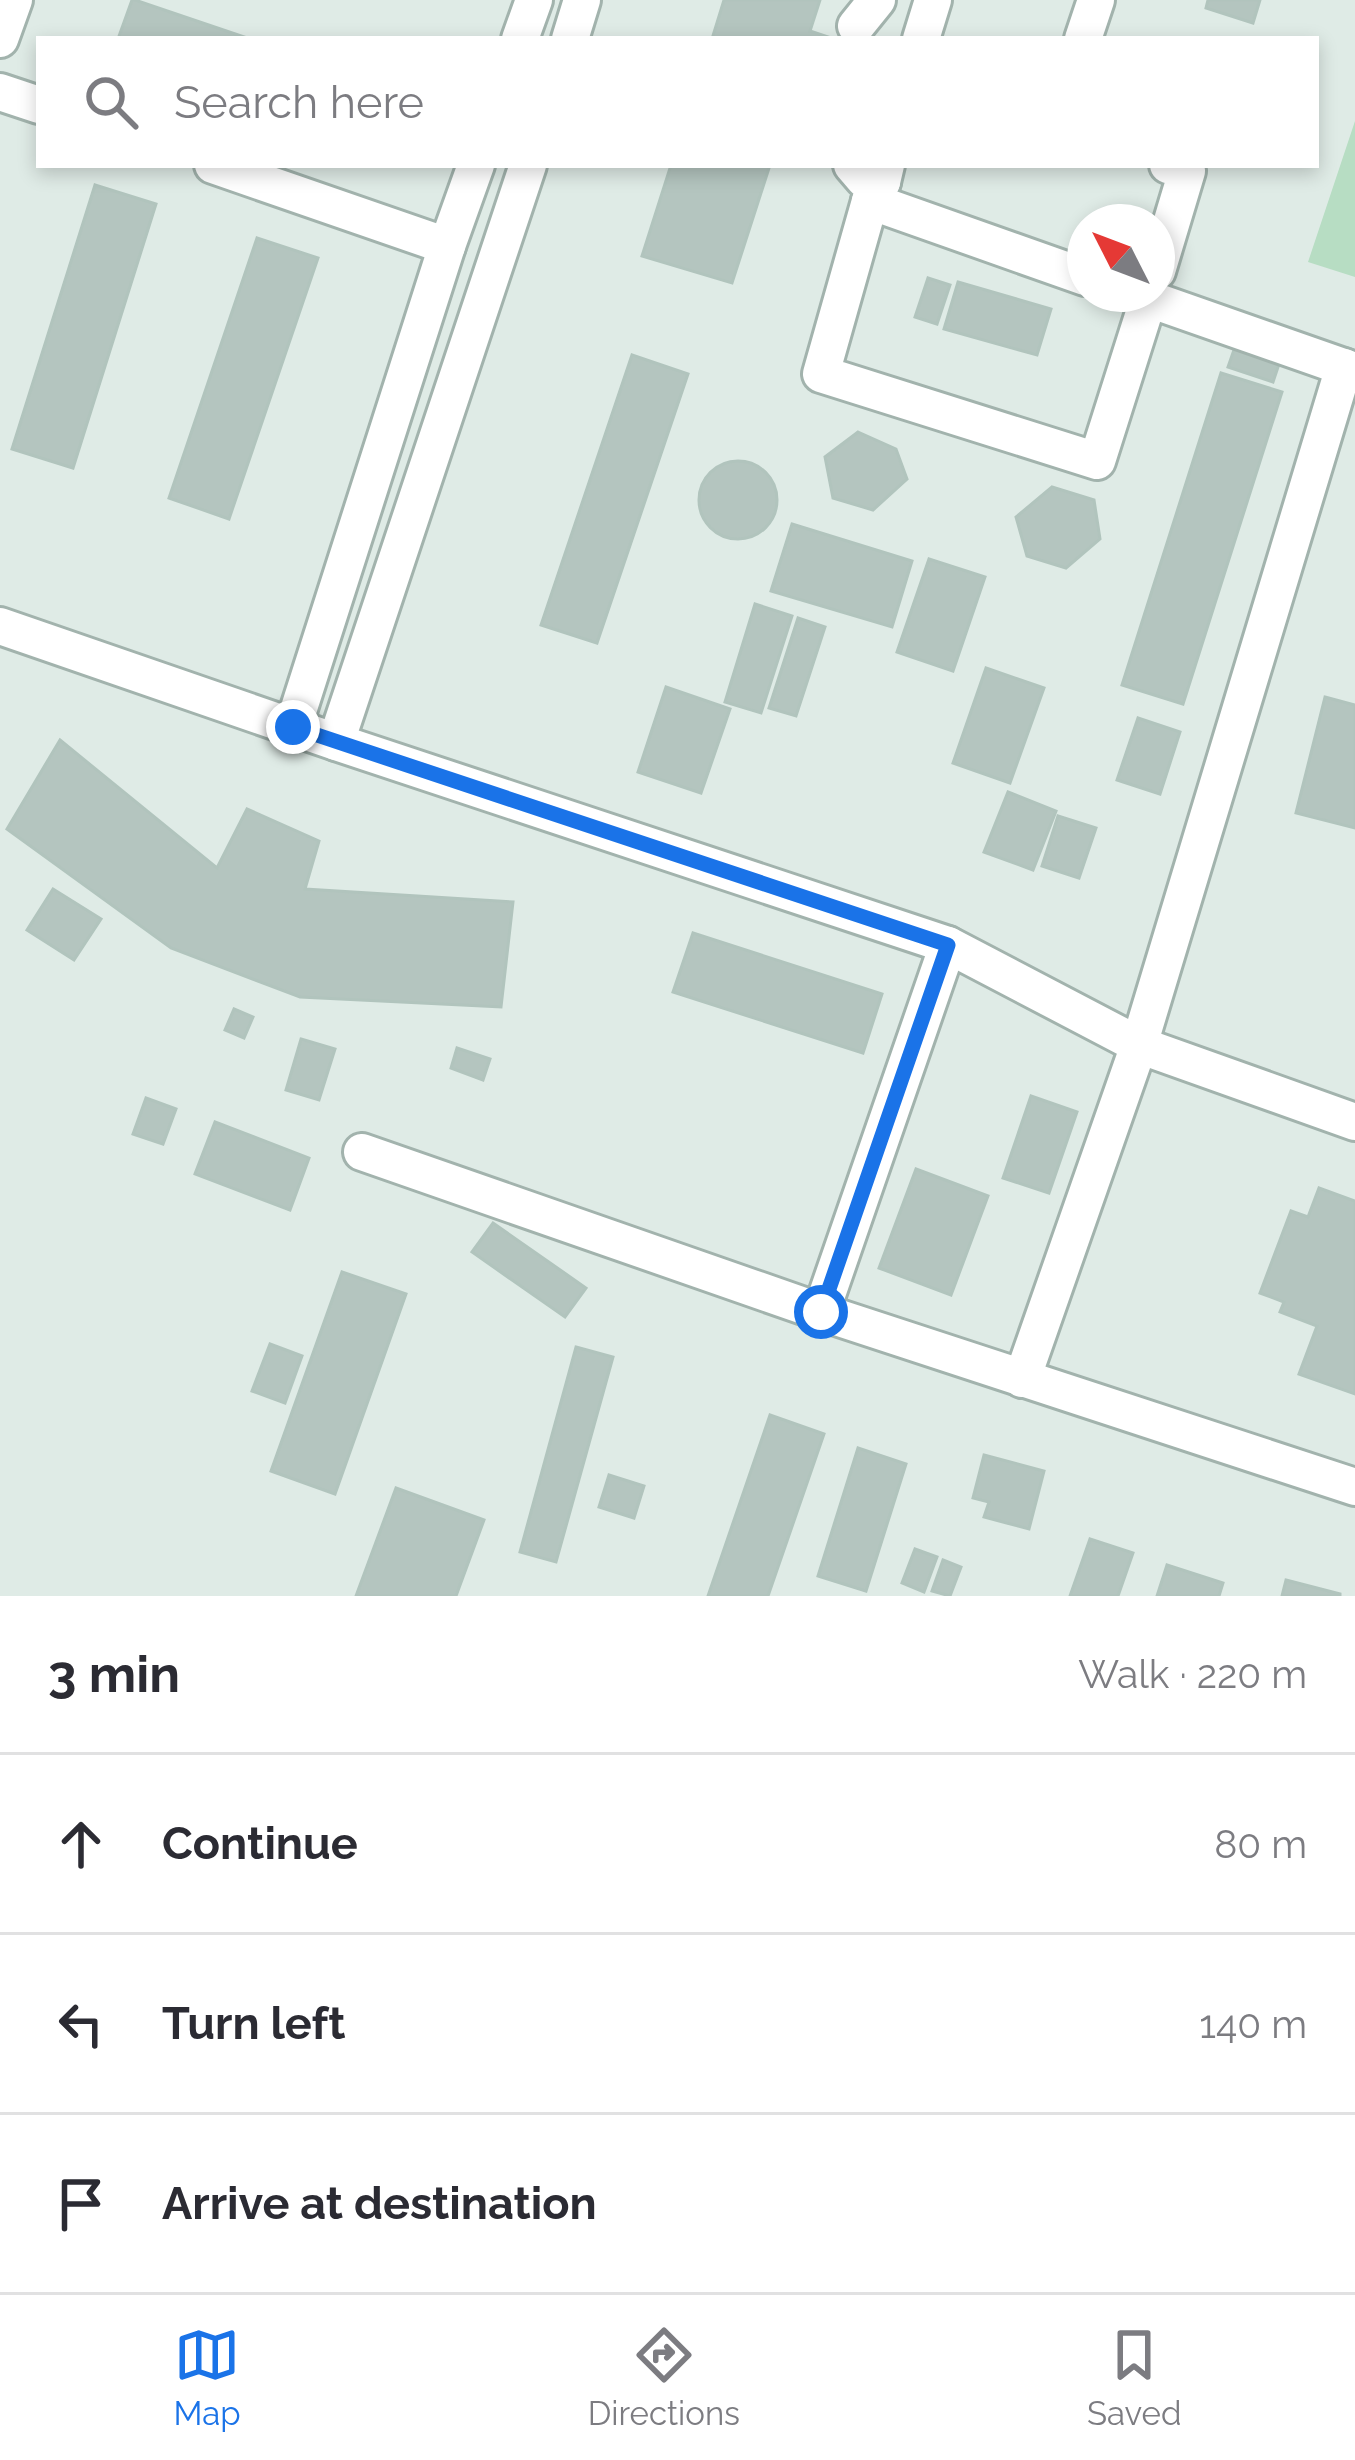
<!DOCTYPE html>
<meta charset="utf-8">
<style>
:root{--surface:#fff;--page:#f2f2f3;--text:#2b2b33;--muted:#7c7c81;--line:#e1e1e2;--accent:#1a73e8}
body{margin:0;font-family:Raleway,sans-serif;background:var(--page);color:var(--text)}
.compass{position:absolute;left:1067px;top:204px;width:108px;height:108px;border-radius:50%;background:var(--surface);box-shadow:0 6px 18px #0003;rotate:312deg}
.stop{position:absolute;width:36px;height:36px;margin:-27px;border:9px solid #1a73e8;border-radius:50%;background:#fff}
.stop.end{background:#1a73e8;border-color:#fff;box-shadow:0 3px 12px #0008}
.list{margin:0;padding:0;list-style:none}
h2{display:flex;justify-content:space-between;align-items:center;height:156px;margin:0;padding:0 48px;font-size:51px}
h2 small{font-size:39px;font-weight:400;color:var(--muted)}
.list li{display:grid;grid-template-columns:78px 1fr auto;gap:36px;align-items:center;box-sizing:border-box;height:180px;padding:0 48px;border-top:3px solid var(--line)}
.list b{display:block;font-size:45px;white-space:nowrap}
.list em{font-size:39px;font-style:normal;color:var(--muted)}
.icon{flex:none;width:66px;height:66px;fill:none;stroke:currentColor;stroke-width:2;stroke-linecap:round;stroke-linejoin:round}
.map{position:relative;flex:none;width:1355px;height:1596px;overflow:hidden}
.search{position:absolute;background:var(--surface);box-shadow:0 6px 18px #0003;left:36px;right:36px;top:36px;height:132px;display:flex;align-items:center;gap:30px;box-sizing:border-box;padding:0 42px;border-radius:0px;color:var(--muted);font-size:45px}
.sheet{height:696px;background:var(--surface)}
nav{display:flex;justify-content:space-around;align-items:center;box-sizing:border-box;height:168px;border-top:3px solid var(--line);background:var(--surface);font-size:33px;color:var(--muted)}
nav a{display:grid;justify-items:center;gap:6px}
nav .on{color:var(--accent)}
.map>svg:first-child{display:block}
.green{fill:#b7ddc3}
.building{fill:#b4c5bf;stroke:#b1c4bd;stroke-width:3}
.lines{fill:none;stroke-linecap:round;stroke-linejoin:round}
.minor-casing{stroke:#a2b3ad;stroke-width:42}
.minor{stroke:#fff;stroke-width:36}
.route{stroke:#1a73e8;stroke-width:15}
</style>
<div class="map">
<svg width="1355" height="1596" viewBox="0 0 1355 1596">
<rect width="100%" height="100%" fill="#dfebe6"/>
<polygon class="green" points="1355,121 1355,277 1308,262"/>
<g class="building">
<polygon points="132,0 135,0 250,39 118,39"/>
<polygon points="724,0 820,0 810,31 834,39 712,39"/>
<polygon points="1208,0 1260,0 1253,23 1206,8"/>
<polygon points="671,165 770,165 732,283 642,256"/>
<polygon points="95,185 156,204 73,468 12,449"/>
<polygon points="257,238 318,258 229,519 169,498"/>
<polygon points="928,278 950,285 937,324 915,317"/>
<polygon points="958,282 1051,309 1037,355 944,329"/>
<polygon points="1236,344 1281,358 1273,382 1228,367"/>
<polygon points="632,355 688,374 597,643 541,625"/>
<polygon points="1221,373 1282,392 1183,704 1122,685"/>
<polygon points="858,432 896,449 907,479 873,510 833,498 825,457"/>
<circle cx="738" cy="500" r="39"/>
<polygon points="1052,487 1094,500 1100,539 1066,568 1027,556 1016,517"/>
<polygon points="792,524 912,561 892,627 771,591"/>
<polygon points="929,559 985,577 953,671 897,652"/>
<polygon points="755,604 792,616 761,713 725,702"/>
<polygon points="798,618 825,627 796,716 769,708"/>
<polygon points="986,668 1044,688 1010,783 953,763"/>
<polygon points="666,687 730,709 701,793 638,772"/>
<polygon points="1325,697 1355,705 1355,828 1296,813"/>
<polygon points="1138,718 1180,732 1160,794 1117,780"/>
<polygon points="60,740 217,868 247,809 319,841 305,889 513,902 501,1007 300,997 171,948 7,829"/>
<polygon points="1008,792 1056,811 1033,870 984,852"/>
<polygon points="1058,816 1096,828 1079,878 1042,866"/>
<polygon points="53,889 101,919 74,960 27,930"/>
<polygon points="693,933 882,994 863,1053 673,992"/>
<polygon points="234,1009 253,1017 244,1038 225,1030"/>
<polygon points="301,1039 335,1049 319,1100 286,1090"/>
<polygon points="457,1048 490,1059 483,1080 451,1068"/>
<polygon points="1031,1096 1077,1112 1049,1193 1003,1178"/>
<polygon points="146,1098 176,1109 163,1144 133,1134"/>
<polygon points="215,1122 309,1158 290,1210 195,1174"/>
<polygon points="916,1169 988,1196 951,1295 879,1268"/>
<polygon points="1319,1188 1355,1201 1355,1394 1299,1374 1317,1326 1280,1312 1284,1302 1260,1293 1291,1211 1308,1217"/>
<polygon points="493,1223 586,1288 565,1317 472,1252"/>
<polygon points="342,1272 406,1294 335,1494 271,1471"/>
<polygon points="270,1344 302,1356 285,1403 252,1391"/>
<polygon points="576,1347 613,1357 556,1562 520,1552"/>
<polygon points="770,1415 824,1434 768,1596 708,1596"/>
<polygon points="858,1448 906,1464 866,1591 818,1576"/>
<polygon points="984,1455 1044,1471 1029,1529 984,1517 989,1502 973,1498"/>
<polygon points="609,1475 644,1486 634,1518 599,1507"/>
<polygon points="396,1488 484,1520 456,1596 356,1596"/>
<polygon points="1090,1539 1133,1553 1118,1596 1070,1596"/>
<polygon points="915,1549 937,1557 924,1592 902,1583"/>
<polygon points="943,1560 961,1567 950,1596 932,1591"/>
<polygon points="1167,1565 1223,1583 1219,1596 1157,1596"/>
<polygon points="1286,1580 1340,1594 1340,1596 1282,1596"/>
</g>
<g class="lines">
<g class="minor-casing">
<g id="minor">
<polyline points="856,26 877,0"/>
<polyline points="0,39 14,0"/>
<polyline points="520,39 534,0"/>
<polyline points="570,39 582,0"/>
<polyline points="921,39 933,0"/>
<polyline points="1083,39 1096,0"/>
<polyline points="0,92 39,105"/>
<polyline points="213,165 447,246"/>
<polyline points="852,165 864,179 882,182"/>
<polyline points="886,165 882,182 870,201 821,374 1097,461 1150,294"/>
<polyline points="870,201 1085,277"/>
<polyline points="1157,271 1187,171 1168,165"/>
<polyline points="1135,294 1355,371"/>
<polyline points="0,626 336,742 948,945 1139,1045 1355,1122"/>
<polyline points="293,727 447,246 476,165"/>
<polyline points="336,742 528,165"/>
<polyline points="362,1152 821,1312 1355,1487"/>
<polyline points="821,1312 948,945"/>
<polyline points="1022,1379 1139,1045 1344,367"/>
</g>
</g>
<use href="#minor" class="minor"/>
</g>
<g class="lines">
<polyline class="route" points="293,727 948,945 821,1312"/>
</g>
</svg>
<svg class="compass" viewBox="-18 -18 36 36"><path d="M0-13l5 13h-10z" fill="#e53935"/><path d="M0 13l5-13h-10z" fill="#7c7c81"/></svg>
<div class="stop" style="left:821px;top:1312px"></div>
<div class="stop end" style="left:293px;top:727px"></div>
<div class="search"><svg class="icon" aria-label="search" viewBox="0 0 24 24"><circle cx="10" cy="10" r="6"/><path d="M15 15l6 6"/></svg>Search here</div>
</div>
<section class="sheet">
<h2>3 min<small>Walk · 220 m</small></h2>
<ul class="list">
<li><svg class="icon" aria-label="ahead" viewBox="0 0 24 24"><path d="M12 20V5M6 11l6-6 6 6"/></svg><div><b>Continue</b></div><em>80 m</em></li>
<li><svg class="icon" aria-label="left" viewBox="0 0 24 24"><path d="M17 20v-9H6M10 6l-5 5 5 5"/></svg><div><b>Turn left</b></div><em>140 m</em></li>
<li><svg class="icon" aria-label="arrive" viewBox="0 0 24 24"><path d="M6 21V4h12l-3 4 3 4H6"/></svg><div><b>Arrive at destination</b></div></li>
</ul>
</section>
<nav>
<a class="on"><svg class="icon" aria-label="map" viewBox="0 0 24 24"><path d="M3 6l6-2 6 2 6-2v14l-6 2-6-2-6 2zM9 4v14M15 6v14"/></svg>Map</a>
<a><svg class="icon" aria-label="directions" viewBox="0 0 24 24"><path d="M12 3l9 9-9 9-9-9zM9 14v-3h6M13 9l2 2-2 2"/></svg>Directions</a>
<a><svg class="icon" aria-label="saved" viewBox="0 0 24 24"><path d="M7 4h10v16l-5-4-5 4z"/></svg>Saved</a>
</nav>
